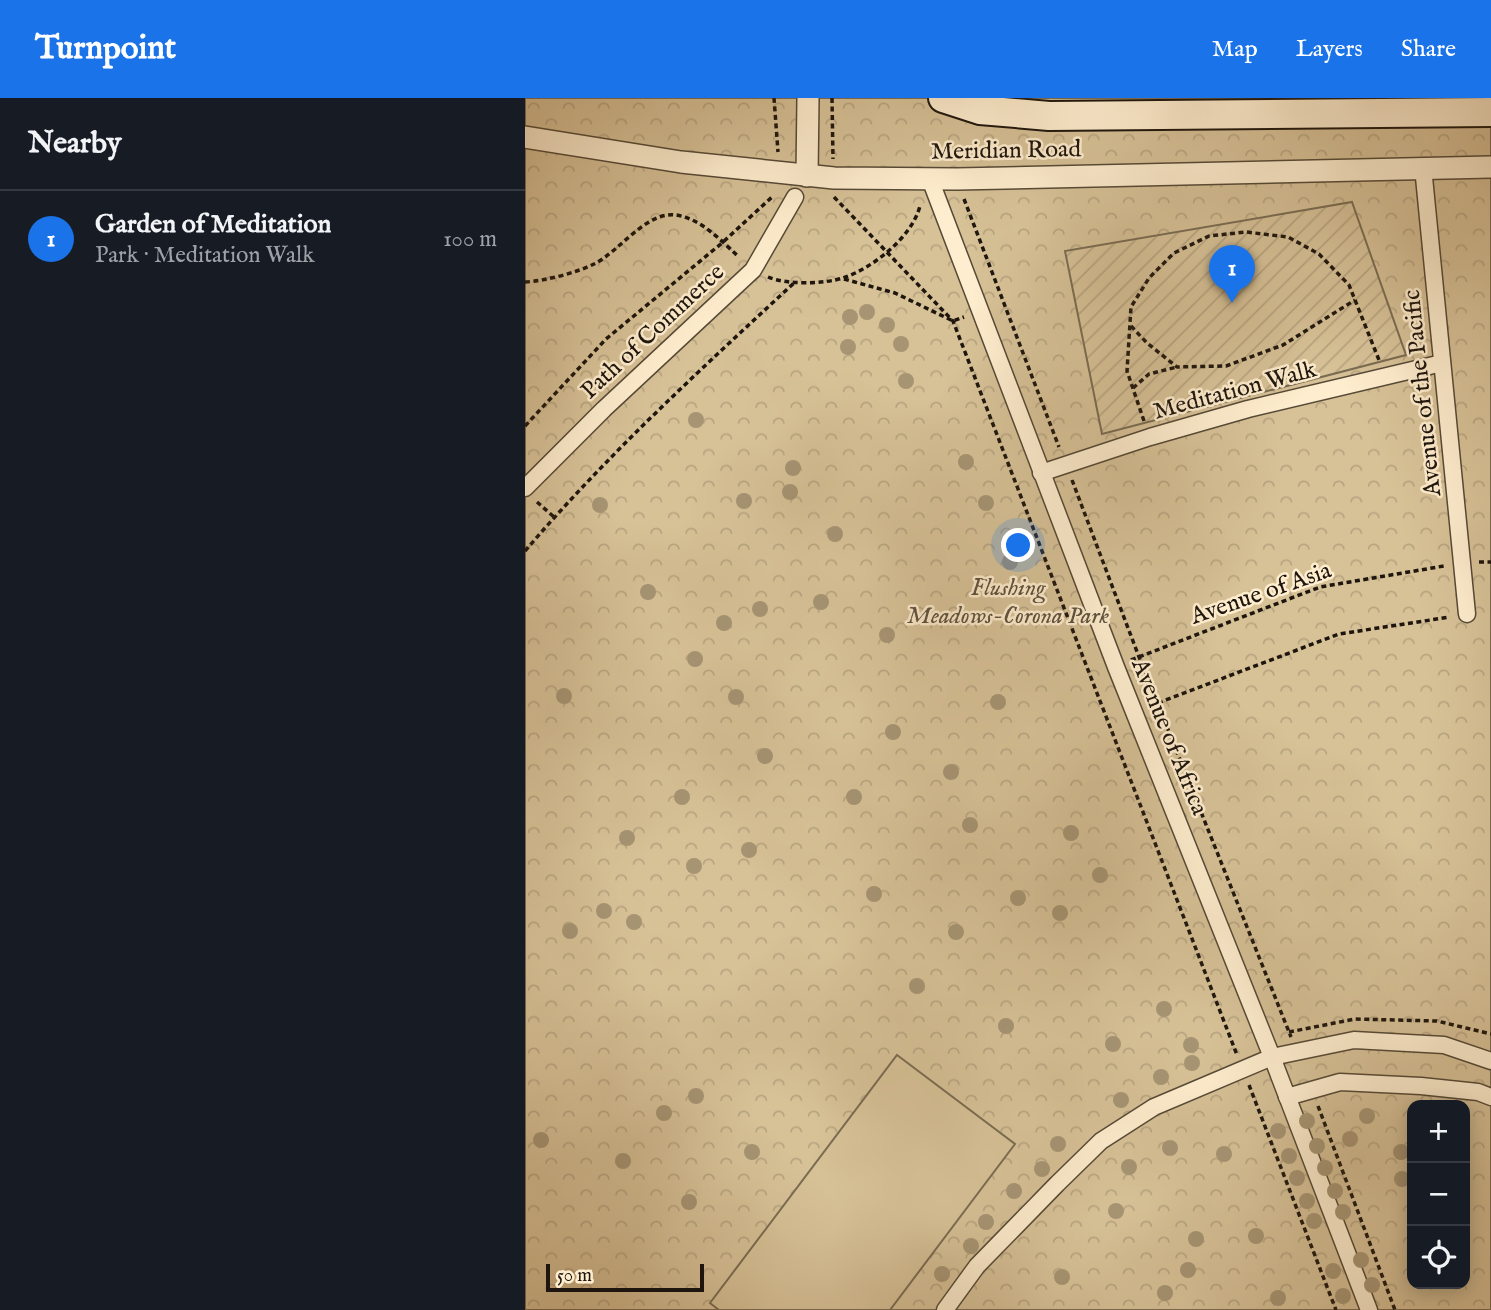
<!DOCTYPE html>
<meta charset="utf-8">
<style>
:root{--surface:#171b24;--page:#20242c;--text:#f1f3f6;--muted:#9ea1a6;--line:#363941;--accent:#1a73e8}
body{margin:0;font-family:"IM FELL English",serif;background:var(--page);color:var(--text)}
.controls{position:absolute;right:21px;bottom:21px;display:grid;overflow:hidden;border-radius:14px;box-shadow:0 4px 18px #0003}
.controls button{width:63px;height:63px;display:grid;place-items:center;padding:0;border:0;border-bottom:2px solid var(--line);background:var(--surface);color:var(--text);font:35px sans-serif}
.scale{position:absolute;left:21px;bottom:18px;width:158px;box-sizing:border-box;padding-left:7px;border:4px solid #1e160e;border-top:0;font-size:19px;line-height:24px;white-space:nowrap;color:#1e160e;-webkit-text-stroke:5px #feedce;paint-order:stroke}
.you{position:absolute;left:494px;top:448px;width:24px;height:24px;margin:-18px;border:5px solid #fff;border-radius:50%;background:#1a73e8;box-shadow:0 0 0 10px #1a73e833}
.badge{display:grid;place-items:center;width:46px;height:46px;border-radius:50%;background:var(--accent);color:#fff;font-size:23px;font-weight:700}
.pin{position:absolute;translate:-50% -58px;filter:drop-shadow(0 2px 4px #0008)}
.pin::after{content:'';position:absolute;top:37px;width:24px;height:21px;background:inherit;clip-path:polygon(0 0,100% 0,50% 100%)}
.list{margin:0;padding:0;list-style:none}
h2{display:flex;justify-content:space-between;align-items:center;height:91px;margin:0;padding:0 28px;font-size:30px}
h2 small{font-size:23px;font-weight:400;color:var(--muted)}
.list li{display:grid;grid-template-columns:46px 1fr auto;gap:21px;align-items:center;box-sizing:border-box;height:98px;padding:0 28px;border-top:2px solid var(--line)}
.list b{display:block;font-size:26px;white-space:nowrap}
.list p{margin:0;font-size:23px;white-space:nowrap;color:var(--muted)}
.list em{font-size:23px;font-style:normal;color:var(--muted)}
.icon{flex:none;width:38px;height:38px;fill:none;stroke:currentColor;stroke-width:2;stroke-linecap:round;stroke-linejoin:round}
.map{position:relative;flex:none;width:966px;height:1212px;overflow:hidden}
header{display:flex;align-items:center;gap:42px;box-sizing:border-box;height:98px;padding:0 35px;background:var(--accent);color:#fff}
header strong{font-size:33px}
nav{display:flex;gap:38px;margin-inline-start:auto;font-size:24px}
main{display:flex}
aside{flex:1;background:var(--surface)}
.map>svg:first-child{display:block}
.forest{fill:url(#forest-crowns);stroke:#7a6c52;stroke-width:2;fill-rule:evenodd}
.garden{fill:url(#garden-furrows);stroke:#7a6c52;stroke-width:2}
.pitch{fill:#d7c197;stroke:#7a6c52;stroke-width:2}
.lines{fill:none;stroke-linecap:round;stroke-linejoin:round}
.pedestrian-casing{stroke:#564a37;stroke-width:19}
.minor-casing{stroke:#564a37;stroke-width:24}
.secondary-casing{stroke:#1e160e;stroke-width:32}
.path{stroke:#1e160e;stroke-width:3.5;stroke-dasharray:5 3.5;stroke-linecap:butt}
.pedestrian{stroke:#feedce;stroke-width:16}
.minor{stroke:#feedce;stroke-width:21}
.secondary{stroke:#feedce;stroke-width:28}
.tree{fill:#a69473}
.labels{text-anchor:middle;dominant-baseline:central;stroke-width:5;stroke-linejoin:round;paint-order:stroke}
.street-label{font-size:24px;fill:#1e160e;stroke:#feedce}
.park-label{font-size:24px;font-style:italic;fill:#5f523e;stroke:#feedce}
</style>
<header>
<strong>Turnpoint</strong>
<nav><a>Map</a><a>Layers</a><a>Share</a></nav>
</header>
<main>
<aside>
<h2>Nearby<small></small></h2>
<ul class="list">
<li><span class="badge">1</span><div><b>Garden of Meditation</b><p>Park · Meditation Walk</p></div><em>100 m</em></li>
</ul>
</aside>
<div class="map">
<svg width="966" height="1212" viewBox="0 0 966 1212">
<defs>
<pattern id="forest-crowns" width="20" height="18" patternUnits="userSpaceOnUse" patternTransform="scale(1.75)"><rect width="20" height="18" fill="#d7c197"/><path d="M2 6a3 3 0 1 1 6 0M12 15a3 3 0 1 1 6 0" fill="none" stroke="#b8a581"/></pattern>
<pattern id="garden-furrows" width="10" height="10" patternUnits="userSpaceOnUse" patternTransform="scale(1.75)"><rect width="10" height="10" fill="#d7c197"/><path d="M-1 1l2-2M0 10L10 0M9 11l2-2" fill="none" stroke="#b8a581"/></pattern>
</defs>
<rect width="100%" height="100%" fill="#fde4b3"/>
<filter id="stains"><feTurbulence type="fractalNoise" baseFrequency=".00286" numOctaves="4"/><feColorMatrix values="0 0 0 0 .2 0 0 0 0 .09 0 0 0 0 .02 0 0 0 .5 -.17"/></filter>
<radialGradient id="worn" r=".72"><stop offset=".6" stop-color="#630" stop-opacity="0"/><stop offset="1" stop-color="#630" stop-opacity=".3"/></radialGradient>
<path class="forest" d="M0 0H966V1212H0ZM887 1007H940V1186H887Z"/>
<polygon class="garden" points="827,104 881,257 577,336 540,153"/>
<polygon class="pitch" points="372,957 490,1046 365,1212 194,1212 185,1205"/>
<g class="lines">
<g class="pedestrian-casing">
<g id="pedestrian">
<polyline points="898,69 942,516"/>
<polyline points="405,81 591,569 747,959 844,1212"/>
<polyline points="516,375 625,339 723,311 917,265"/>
<polyline points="0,390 79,311 228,172 270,99"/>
<polyline points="762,999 815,984 896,988 953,994 966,999"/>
<polyline points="420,1212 452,1168 532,1086 576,1043 629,1009 747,959 829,942 919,947 966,963"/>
</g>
</g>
<g class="minor-casing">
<g id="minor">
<polyline points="0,39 156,64 309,80 432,81 966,69"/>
<polyline points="282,78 283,0"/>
</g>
</g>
<g class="secondary-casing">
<polyline id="secondary" points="418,0 455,12 524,18 966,14"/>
</g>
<g class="path">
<polyline points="249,0 253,54"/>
<polyline points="307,0 308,61"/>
<polyline points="309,99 428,223 712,957"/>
<polyline points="439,101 534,349"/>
<path d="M243 179C261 187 299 186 318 180 348 170 387 139 395 108"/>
<polyline points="319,181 370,195 428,223 439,219"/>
<path d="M0 184C19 183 51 175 69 166 94 154 121 113 151 117 177 121 196 143 214 159"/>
<polyline points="606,228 622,245 652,269 701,268 758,247 830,202"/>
<polyline points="608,290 624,276 652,269"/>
<polyline points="619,323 602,273 606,209 624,180 649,155 684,138 721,134 763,139 794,156 824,187 854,262"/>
<polyline points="0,328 81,241 197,145 247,99"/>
<polyline points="547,382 614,559 766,939"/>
<polyline points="12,404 29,419"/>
<path d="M0 453C82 357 176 271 269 185"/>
<polyline points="954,464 966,464"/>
<polyline points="606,562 795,489 919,468"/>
<polyline points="625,608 814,536 925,519"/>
<polyline points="764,934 830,921 912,923 966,936"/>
<polyline points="724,987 811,1212"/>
<polyline points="793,1008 870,1212"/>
</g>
<use href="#pedestrian" class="pedestrian"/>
<use href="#minor" class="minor"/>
<use href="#secondary" class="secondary"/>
</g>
<g class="tree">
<circle cx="342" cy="214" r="8"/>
<circle cx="325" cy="219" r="8"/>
<circle cx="362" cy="227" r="8"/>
<circle cx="376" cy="246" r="8"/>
<circle cx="323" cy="249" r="8"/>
<circle cx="381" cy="283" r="8"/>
<circle cx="171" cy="322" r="8"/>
<circle cx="441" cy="364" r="8"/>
<circle cx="268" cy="370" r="8"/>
<circle cx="265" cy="394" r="8"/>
<circle cx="219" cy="403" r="8"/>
<circle cx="461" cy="405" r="8"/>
<circle cx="75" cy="407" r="8"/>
<circle cx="310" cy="436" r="8"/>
<circle cx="485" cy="464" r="8"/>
<circle cx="123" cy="494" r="8"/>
<circle cx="296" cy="504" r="8"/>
<circle cx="235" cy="511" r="8"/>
<circle cx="199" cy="525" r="8"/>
<circle cx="362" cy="537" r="8"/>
<circle cx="170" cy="561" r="8"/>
<circle cx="39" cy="598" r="8"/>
<circle cx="211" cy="599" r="8"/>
<circle cx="473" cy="604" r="8"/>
<circle cx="368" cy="634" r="8"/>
<circle cx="240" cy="658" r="8"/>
<circle cx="426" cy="674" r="8"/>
<circle cx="157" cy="699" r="8"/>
<circle cx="329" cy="699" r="8"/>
<circle cx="445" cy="727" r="8"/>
<circle cx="546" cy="735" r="8"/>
<circle cx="102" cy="740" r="8"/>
<circle cx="224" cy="752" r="8"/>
<circle cx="169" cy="768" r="8"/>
<circle cx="575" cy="777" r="8"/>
<circle cx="349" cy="796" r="8"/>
<circle cx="493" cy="800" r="8"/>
<circle cx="79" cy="813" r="8"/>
<circle cx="535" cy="815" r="8"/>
<circle cx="109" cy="824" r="8"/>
<circle cx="45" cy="833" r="8"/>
<circle cx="431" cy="834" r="8"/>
<circle cx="392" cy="888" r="8"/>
<circle cx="639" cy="911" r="8"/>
<circle cx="481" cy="928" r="8"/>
<circle cx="588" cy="946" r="8"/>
<circle cx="666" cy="947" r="8"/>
<circle cx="667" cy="965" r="8"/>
<circle cx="636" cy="979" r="8"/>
<circle cx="171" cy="998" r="8"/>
<circle cx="596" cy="1002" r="8"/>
<circle cx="139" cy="1015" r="8"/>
<circle cx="842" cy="1018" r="8"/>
<circle cx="782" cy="1023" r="8"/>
<circle cx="753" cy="1033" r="8"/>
<circle cx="825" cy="1041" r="8"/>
<circle cx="16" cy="1042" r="8"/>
<circle cx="533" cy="1046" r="8"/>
<circle cx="792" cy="1048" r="8"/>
<circle cx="645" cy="1050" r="8"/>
<circle cx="227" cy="1054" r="8"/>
<circle cx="876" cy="1054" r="8"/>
<circle cx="699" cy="1056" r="8"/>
<circle cx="764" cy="1058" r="8"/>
<circle cx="98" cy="1063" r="8"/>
<circle cx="604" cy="1069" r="8"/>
<circle cx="800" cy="1070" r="8"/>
<circle cx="517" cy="1071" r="8"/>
<circle cx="772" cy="1080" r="8"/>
<circle cx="877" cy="1081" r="8"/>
<circle cx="489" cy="1093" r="8"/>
<circle cx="810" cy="1093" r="8"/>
<circle cx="782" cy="1103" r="8"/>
<circle cx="164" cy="1104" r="8"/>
<circle cx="591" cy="1113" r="8"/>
<circle cx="818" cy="1114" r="8"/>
<circle cx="789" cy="1123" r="8"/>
<circle cx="461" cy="1124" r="8"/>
<circle cx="731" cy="1138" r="8"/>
<circle cx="671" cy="1141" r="8"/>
<circle cx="446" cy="1148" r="8"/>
<circle cx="836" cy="1162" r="8"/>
<circle cx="663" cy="1172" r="8"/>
<circle cx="808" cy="1173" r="8"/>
<circle cx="417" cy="1176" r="8"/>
<circle cx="537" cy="1179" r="8"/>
<circle cx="847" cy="1187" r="8"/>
<circle cx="640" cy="1195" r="8"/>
<circle cx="818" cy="1198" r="8"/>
<circle cx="753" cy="1200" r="8"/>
</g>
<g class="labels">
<g class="street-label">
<text transform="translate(481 53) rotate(-1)">Meridian Road</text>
<text transform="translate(128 234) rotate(-43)">Path of Commerce</text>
<text transform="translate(710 293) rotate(-15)">Meditation Walk</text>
<text transform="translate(898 295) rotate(-96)">Avenue of the Pacific</text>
<text transform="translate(736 496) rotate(-19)">Avenue of Asia</text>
<text transform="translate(644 639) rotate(68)">Avenue of Africa</text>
</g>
<g class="park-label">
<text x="483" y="490">Flushing<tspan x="483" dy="28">Meadows-Corona Park</tspan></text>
</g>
</g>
<rect width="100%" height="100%" filter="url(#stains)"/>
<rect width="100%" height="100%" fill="url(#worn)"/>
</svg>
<div class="controls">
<button>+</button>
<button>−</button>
<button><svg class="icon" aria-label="locate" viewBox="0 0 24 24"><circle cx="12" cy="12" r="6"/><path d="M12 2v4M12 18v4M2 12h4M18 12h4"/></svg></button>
</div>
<div class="scale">50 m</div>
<div class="you"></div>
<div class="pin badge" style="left:707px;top:205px">1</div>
</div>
</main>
